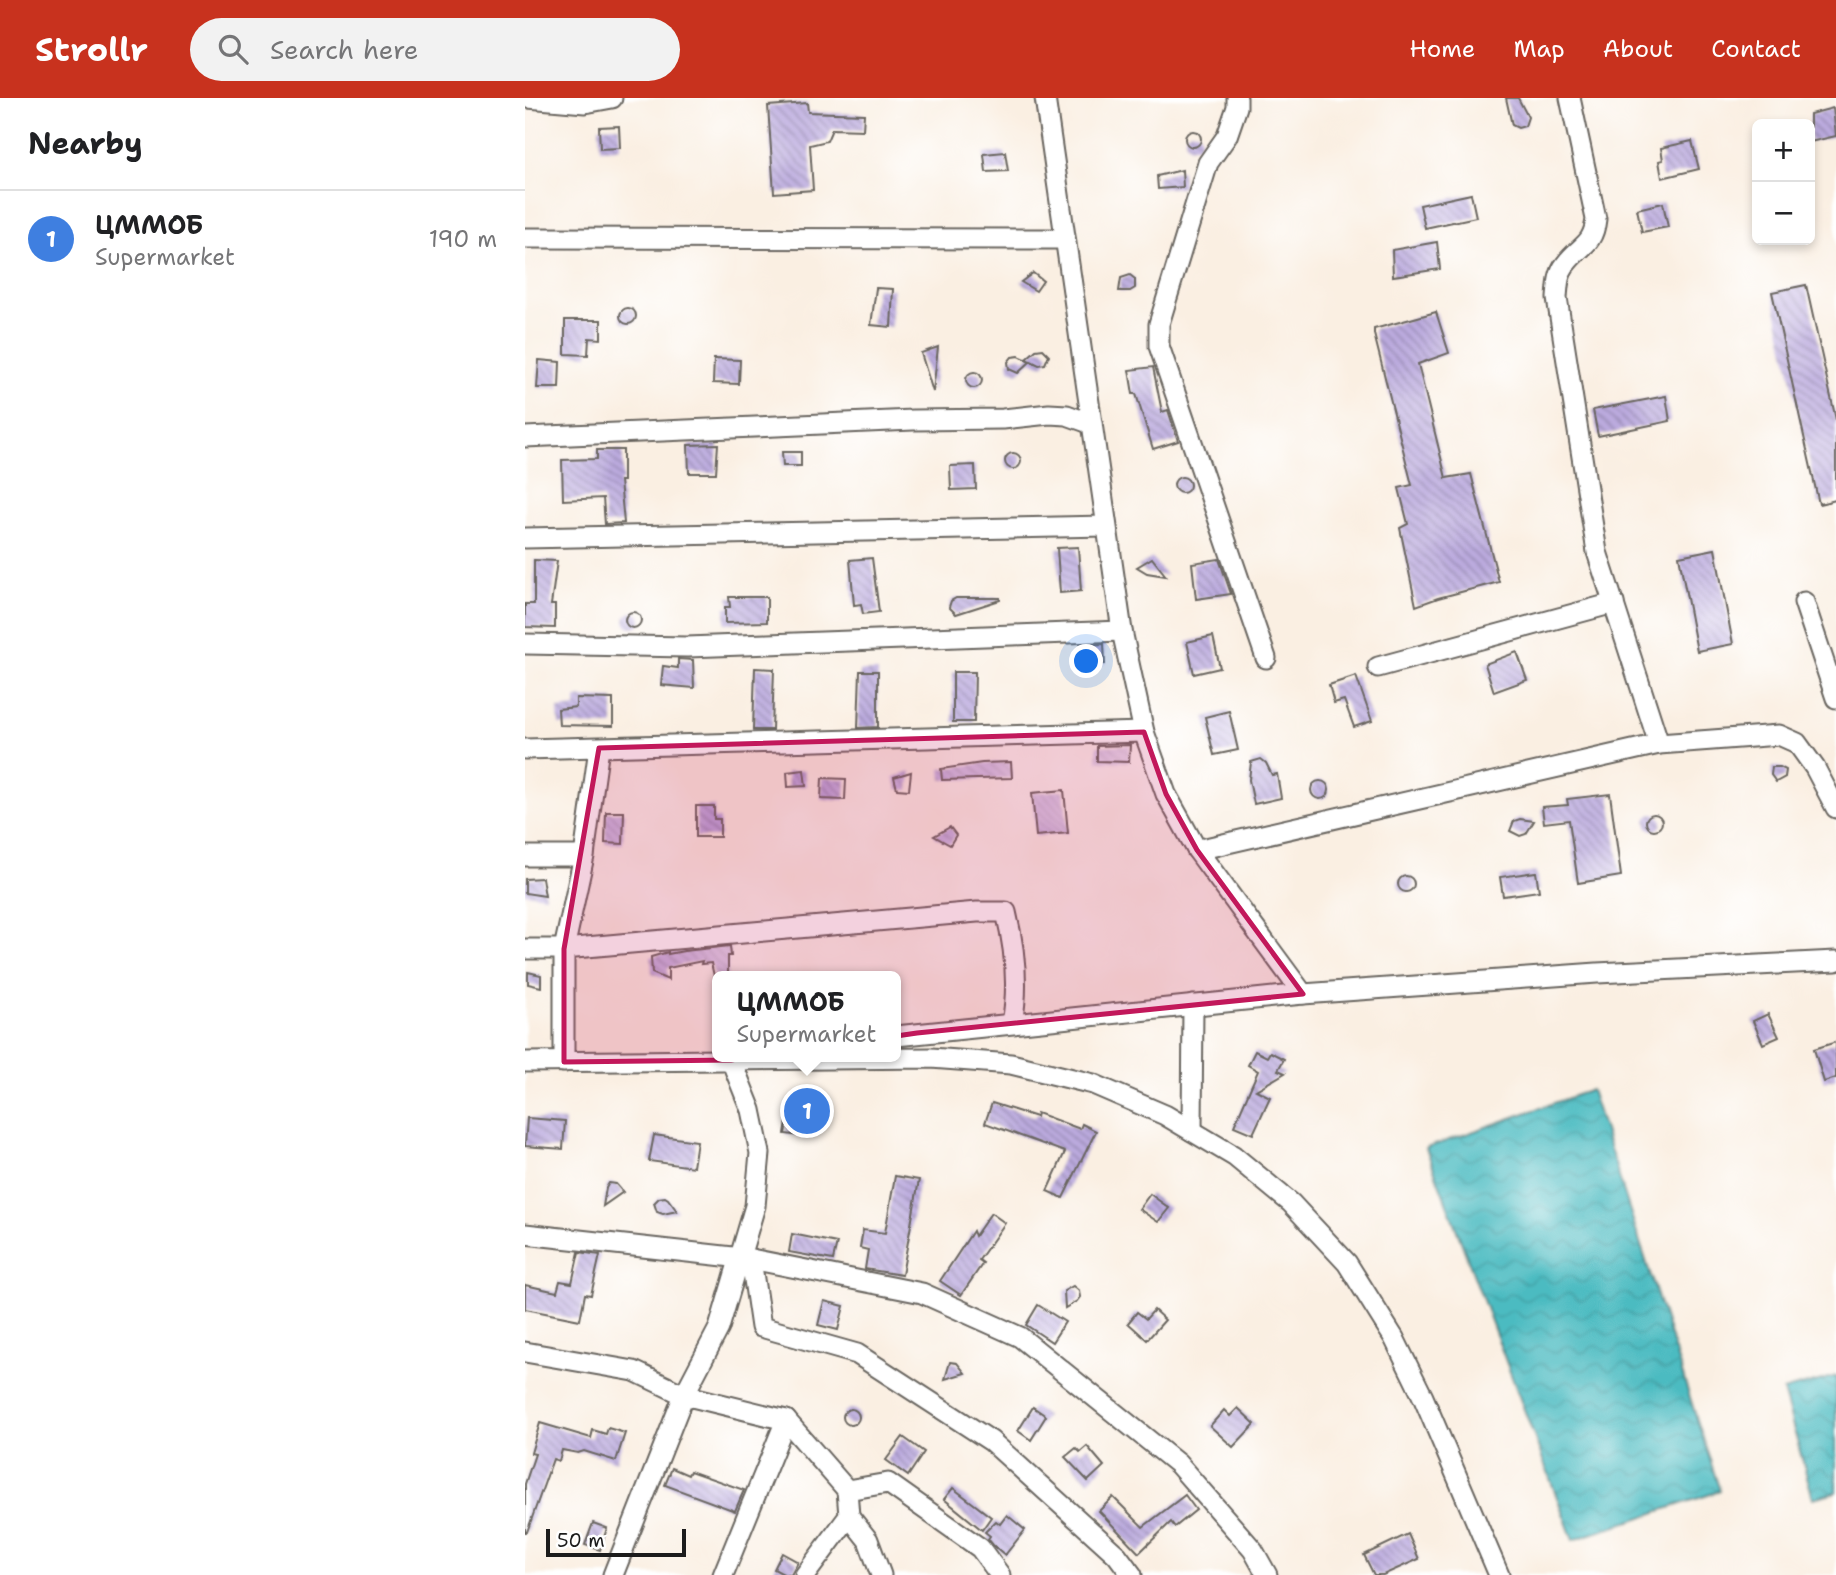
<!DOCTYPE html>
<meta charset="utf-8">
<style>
:root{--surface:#fff;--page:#f2f2f2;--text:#202124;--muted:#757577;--line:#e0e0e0;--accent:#c8321e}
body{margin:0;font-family:"Shantell Sans",sans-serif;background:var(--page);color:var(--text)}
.controls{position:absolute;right:21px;top:21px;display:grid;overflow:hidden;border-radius:10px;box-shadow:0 4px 10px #0003}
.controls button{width:63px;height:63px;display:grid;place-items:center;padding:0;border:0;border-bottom:2px solid var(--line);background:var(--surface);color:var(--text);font:35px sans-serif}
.scale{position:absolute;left:21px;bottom:18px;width:140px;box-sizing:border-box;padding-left:7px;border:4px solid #1c1c1c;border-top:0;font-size:19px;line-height:24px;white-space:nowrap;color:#1c1c1c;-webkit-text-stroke:5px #fff;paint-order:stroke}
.you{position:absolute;left:562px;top:564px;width:24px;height:24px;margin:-18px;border:5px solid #fff;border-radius:50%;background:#1a73e8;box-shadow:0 0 0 10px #1a73e833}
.badge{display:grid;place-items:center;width:46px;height:46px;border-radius:50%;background:var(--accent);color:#fff;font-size:23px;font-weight:700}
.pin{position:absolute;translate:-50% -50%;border:4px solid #fff;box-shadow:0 2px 7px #0006}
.popup{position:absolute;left:187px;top:873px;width:189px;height:91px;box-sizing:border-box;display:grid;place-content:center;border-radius:10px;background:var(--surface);filter:drop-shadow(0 2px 5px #0005);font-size:23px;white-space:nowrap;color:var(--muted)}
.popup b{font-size:26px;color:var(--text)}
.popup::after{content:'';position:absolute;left:50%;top:100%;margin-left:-14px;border:14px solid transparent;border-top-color:var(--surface)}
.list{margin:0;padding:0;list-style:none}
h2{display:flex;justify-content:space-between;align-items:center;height:91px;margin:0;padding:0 28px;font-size:30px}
h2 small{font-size:23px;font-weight:400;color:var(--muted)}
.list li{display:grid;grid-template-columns:46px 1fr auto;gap:21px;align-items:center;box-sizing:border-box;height:98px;padding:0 28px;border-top:2px solid var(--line)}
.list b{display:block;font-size:26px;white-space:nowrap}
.list p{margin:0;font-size:23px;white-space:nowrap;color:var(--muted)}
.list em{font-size:23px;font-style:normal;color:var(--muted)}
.icon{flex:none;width:38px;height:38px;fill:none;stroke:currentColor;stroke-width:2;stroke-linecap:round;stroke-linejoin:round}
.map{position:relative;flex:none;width:1311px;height:1477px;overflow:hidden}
header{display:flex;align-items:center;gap:42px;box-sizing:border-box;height:98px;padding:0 35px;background:var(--accent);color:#fff}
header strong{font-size:33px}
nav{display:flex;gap:38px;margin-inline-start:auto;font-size:24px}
.search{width:490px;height:63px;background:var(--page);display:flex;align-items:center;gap:18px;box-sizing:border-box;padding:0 24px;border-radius:38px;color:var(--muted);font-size:26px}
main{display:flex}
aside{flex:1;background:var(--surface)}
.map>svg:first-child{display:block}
.water{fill:url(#water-waves);stroke:#346c6e;stroke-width:2}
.building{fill:url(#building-back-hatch)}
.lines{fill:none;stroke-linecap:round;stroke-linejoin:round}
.minor-casing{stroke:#6a6661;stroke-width:23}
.minor{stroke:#fff;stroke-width:19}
.marked{fill:#c2185b;fill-opacity:0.2;stroke:#c2185b;stroke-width:5;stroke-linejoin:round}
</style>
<header>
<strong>Strollr</strong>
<div class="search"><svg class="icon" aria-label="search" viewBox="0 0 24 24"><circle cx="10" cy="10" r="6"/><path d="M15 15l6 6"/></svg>Search here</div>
<nav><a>Home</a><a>Map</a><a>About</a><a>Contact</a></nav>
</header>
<main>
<aside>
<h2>Nearby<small></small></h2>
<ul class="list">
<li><span class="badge" style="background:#3f7fe0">1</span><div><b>ЦММОБ</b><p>Supermarket</p></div><em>190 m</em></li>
</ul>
</aside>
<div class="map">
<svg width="1311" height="1477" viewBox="0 0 1311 1477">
<defs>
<pattern id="water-waves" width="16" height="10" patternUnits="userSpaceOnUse" patternTransform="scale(1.75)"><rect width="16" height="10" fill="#4cbbc1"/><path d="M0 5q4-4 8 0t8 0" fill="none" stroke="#42a0a5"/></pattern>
<pattern id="building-back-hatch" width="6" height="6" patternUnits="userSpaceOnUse" patternTransform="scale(1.75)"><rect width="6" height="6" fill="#bbaade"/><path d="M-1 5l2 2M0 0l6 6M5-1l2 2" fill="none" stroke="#978ab3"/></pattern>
</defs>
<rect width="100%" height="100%" fill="#fff"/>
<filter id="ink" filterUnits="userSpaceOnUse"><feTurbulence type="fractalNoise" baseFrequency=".0143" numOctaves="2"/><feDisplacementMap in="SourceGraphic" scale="14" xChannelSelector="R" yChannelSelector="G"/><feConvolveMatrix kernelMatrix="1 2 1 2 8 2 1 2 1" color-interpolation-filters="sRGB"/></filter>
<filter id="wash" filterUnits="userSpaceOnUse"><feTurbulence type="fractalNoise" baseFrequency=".00686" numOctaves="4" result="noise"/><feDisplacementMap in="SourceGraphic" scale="28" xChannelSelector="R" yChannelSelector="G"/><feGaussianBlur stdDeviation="1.57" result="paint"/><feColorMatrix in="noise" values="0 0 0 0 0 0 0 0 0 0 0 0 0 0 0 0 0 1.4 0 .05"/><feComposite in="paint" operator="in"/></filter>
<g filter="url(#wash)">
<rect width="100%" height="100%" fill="#faefe2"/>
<g class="water">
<polygon points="1066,992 1195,1393 1048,1442 901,1050"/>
<polygon points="1311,1278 1311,1394 1288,1400 1258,1293"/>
</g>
<g id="blocks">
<g class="building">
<polygon points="981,0 993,0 1003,19 1000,28 993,30 987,27"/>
<polygon points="282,5 283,14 339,16 338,32 307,31 302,43 285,47 288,92 249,95 243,8"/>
<polygon points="1308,10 1311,38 1285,44 1285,16"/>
<polygon points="94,28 95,50 75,51 74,29"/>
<circle cx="668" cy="41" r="8"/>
<polygon points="1167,43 1174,71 1137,80 1134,63 1138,62 1136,50"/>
<polygon points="480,54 483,73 461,74 459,56"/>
<polygon points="657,72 658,89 633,91 632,78"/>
<polygon points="946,96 951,119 900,130 895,107"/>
<polygon points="1138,105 1143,129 1117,134 1112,111"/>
<polygon points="912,144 915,171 868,178 867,152"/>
<polygon points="508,175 518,183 511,193 496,184"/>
<polygon points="605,177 610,181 610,190 605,193 594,193 596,180"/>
<polygon points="1281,187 1311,322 1311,402 1294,406 1247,194"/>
<polygon points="351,190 368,191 366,229 346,227"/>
<circle cx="103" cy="218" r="8"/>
<polygon points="911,214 924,255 893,266 921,380 946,376 974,484 913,500 891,508 875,430 883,426 874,390 887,387 849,236 849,231"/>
<polygon points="40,222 76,222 76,241 64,240 63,257 40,256"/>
<polygon points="413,249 408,294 396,255"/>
<polygon points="518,251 524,257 520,266 514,267 506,263 493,275 484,271 483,264 487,259 494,258 505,263 501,261 511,252"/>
<polygon points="189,261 215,262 214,286 188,285"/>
<polygon points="14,262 35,264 34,290 12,290"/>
<polygon points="628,269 637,314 643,312 653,343 628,351 611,296 608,296 604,272"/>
<circle cx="449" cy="282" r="8"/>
<polygon points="1141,298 1145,323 1073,338 1068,312"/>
<polygon points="193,346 191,375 164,375 163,347"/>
<polygon points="72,352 98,352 98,383 95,383 99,425 80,426 78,400 38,402 37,362 72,361"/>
<polygon points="257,354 276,354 276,368 258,368"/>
<circle cx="488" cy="363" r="8"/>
<polygon points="450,367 451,391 426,392 425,368"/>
<circle cx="657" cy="387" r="8"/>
<polygon points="553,449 556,493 535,495 532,450"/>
<polygon points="1190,451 1208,546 1172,553 1154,458"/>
<polygon points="347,460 354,514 338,516 336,506 329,507 325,462"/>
<polygon points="627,460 641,478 622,475 612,469"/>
<polygon points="694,461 706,496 671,501 667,465"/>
<polygon points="9,462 32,463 26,507 30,507 30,530 0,529 0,506 9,506"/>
<polygon points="204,499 242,499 242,524 200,525 200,509 205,509"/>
<polygon points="431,500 475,500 475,502 431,516 424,509 426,503"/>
<circle cx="108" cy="522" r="8"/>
<polygon points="688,538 695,570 669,576 662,544"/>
<polygon points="579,546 580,566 559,567 558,547"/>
<polygon points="992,554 1002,582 969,594 960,566"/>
<polygon points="153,561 168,562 169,590 136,587 138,568 153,570"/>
<polygon points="230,570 249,571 247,632 228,632"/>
<polygon points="335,573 353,573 353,629 333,630"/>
<polygon points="428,574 450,574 449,624 428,624"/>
<polygon points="831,578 847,623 829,629 819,602 809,605 804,587"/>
<polygon points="51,600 88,601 88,628 34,627 33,611 51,609"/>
<polygon points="704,613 713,652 689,657 680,619"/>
<polygon points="605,647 604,664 572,663 572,648"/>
<polygon points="736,661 741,665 747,677 752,676 756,700 729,706 724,682 726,664"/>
<polygon points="486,664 487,680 417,682 416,671 457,665"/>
<polygon points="1247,669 1255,669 1261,672 1260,679 1251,684 1246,677"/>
<polygon points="279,672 281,688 263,689 262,674"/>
<polygon points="386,674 384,692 372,691 369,679"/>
<polygon points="297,680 321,681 320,702 296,701"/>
<circle cx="795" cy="692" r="9"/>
<polygon points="539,692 543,735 511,738 507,695"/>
<polygon points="1085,696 1096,778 1053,785 1044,722 1019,725 1017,709 1043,707 1042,701"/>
<polygon points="171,708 189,708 189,721 195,721 195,739 171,739"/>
<polygon points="81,714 99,714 98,746 80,745"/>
<circle cx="1129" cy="724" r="8"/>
<polygon points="995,721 1009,723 1001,736 995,738 985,733 989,723"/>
<polygon points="425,729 431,737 425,747 409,738"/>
<polygon points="1011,774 1014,793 978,798 975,779"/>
<circle cx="881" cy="786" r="8"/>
<polygon points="17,780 20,798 0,795 0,781"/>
<polygon points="205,848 206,858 203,858 203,878 189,878 186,865 176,866 177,863 143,870 143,882 127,875 126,859 143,854 143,856 159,853"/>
<polygon points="3,874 16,877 16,889 3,886"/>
<polygon points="1243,916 1254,939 1238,946 1228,923"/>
<polygon points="1311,944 1311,980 1299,984 1289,951"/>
<polygon points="730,953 742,959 745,954 759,961 753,972 760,975 731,992 745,999 728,1036 709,1028 733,973 723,967"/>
<polygon points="266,1000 289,1003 284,1039 260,1036"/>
<polygon points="467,1005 511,1019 512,1015 555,1031 557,1026 571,1033 538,1100 522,1093 540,1054 460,1025"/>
<polygon points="2,1020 40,1023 38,1051 0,1048"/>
<polygon points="129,1037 172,1043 168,1069 124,1063"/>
<polygon points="370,1078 394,1082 377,1177 340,1171 343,1152 335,1150 338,1132 360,1135"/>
<polygon points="84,1085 91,1086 98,1094 78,1108 81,1090"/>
<polygon points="625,1096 644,1110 633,1124 614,1111"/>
<polygon points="140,1099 143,1101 152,1113 138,1116 132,1114 129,1105 134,1100"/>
<polygon points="466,1115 480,1125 454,1162 458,1165 436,1197 415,1183 448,1133 450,1138"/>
<polygon points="267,1136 312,1145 308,1162 264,1154"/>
<polygon points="54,1154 75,1157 66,1197 60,1196 55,1222 0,1211 0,1187 32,1194 35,1183 47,1185"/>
<polygon points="548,1188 554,1193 555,1199 552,1203 540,1210 539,1193"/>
<polygon points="299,1203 319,1208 313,1232 293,1227"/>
<polygon points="513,1207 540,1224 527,1244 501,1227"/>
<polygon points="629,1212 640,1222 622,1242 603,1225 612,1214 621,1221"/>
<polygon points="425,1264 432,1265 440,1275 420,1281"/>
<polygon points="508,1309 521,1318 506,1342 493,1333"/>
<polygon points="713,1310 730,1326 708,1349 685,1328 699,1312 705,1318"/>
<circle cx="326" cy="1319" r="8"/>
<polygon points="15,1325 66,1340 68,1332 81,1336 83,1330 100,1335 91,1363 59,1353 53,1355 37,1352 34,1363 28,1361 2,1434 0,1434 0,1386 10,1356 6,1355"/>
<polygon points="378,1339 399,1354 383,1378 361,1362"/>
<polygon points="562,1348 579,1368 563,1383 540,1359 551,1350 555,1354"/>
<polygon points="147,1370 163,1377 165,1373 219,1392 210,1413 140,1387"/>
<polygon points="428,1390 466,1419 457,1432 419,1401"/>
<polygon points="660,1397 671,1412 650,1429 646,1424 614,1455 574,1413 588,1399 618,1429"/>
<polygon points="482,1417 500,1432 480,1457 468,1447 463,1441 465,1438 460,1434 471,1423 475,1426"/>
<polygon points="68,1425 82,1430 75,1452 60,1447"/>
<polygon points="883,1436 894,1461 858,1477 849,1477 839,1457"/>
<polygon points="257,1455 273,1464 266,1477 260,1477 249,1471"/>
</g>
</g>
</g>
<g filter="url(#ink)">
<use href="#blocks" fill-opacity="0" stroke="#6a6661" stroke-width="2"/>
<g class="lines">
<g class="minor-casing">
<g id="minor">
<polyline points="3,0 60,5 87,0"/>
<polyline points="520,0 597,533 619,634 641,696 672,752 778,896"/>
<polyline points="712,0 712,9 702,38 683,65 634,226 634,248 741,560"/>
<path d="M1045 0 1071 121C1068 149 1054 147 1040 167 1033 176 1033 188 1032 200L1072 454 1134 646"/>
<polyline points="0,140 540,141"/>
<polyline points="0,339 388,322 478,321 524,316 542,317 567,326"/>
<polyline points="0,440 581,428"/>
<polyline points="1279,504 1311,600"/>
<polyline points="0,546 162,549 597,533"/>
<polyline points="853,569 1089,505"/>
<polyline points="0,651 619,634"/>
<polyline points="672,752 1134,646 1254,637 1272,645 1290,670 1311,710"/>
<polyline points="0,758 59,758"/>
<path d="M0 851H39L452 814H481C490 851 494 889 487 925"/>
<polyline points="371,938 778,896 1072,875 1311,863"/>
<polyline points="0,964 406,960 486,966 568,986 640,1017 709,1058 766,1105 822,1165 869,1240 898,1299 974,1477"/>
<polyline points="39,964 39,851 59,758 74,650"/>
<polyline points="667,1033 668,907"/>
<polyline points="0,1136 226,1161 397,1195 495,1239 653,1366 728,1452 742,1477"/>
<polyline points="226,1161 236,1229 332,1256 466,1343 592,1457 607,1477"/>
<polyline points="0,1254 109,1273 159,1297 261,1322 322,1392 363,1385 455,1450 475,1477"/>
<polyline points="324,1418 343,1442 356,1477"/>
<polyline points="88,1477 159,1297 194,1230 230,1108 235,1055 226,1012 206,962 217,961"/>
<polyline points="198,1477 261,1322"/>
<polyline points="280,1477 324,1418 322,1392"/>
</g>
</g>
<use href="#minor" class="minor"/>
</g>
</g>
<path class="marked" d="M619 634 641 696 672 752 778 896 392 935 206 962 39 964V851L74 650Z"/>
</svg>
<div class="controls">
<button>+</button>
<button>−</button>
</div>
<div class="scale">50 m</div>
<div class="you"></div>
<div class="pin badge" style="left:282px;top:1013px;background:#3f7fe0">1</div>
<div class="popup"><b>ЦММОБ</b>Supermarket</div>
</div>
</main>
